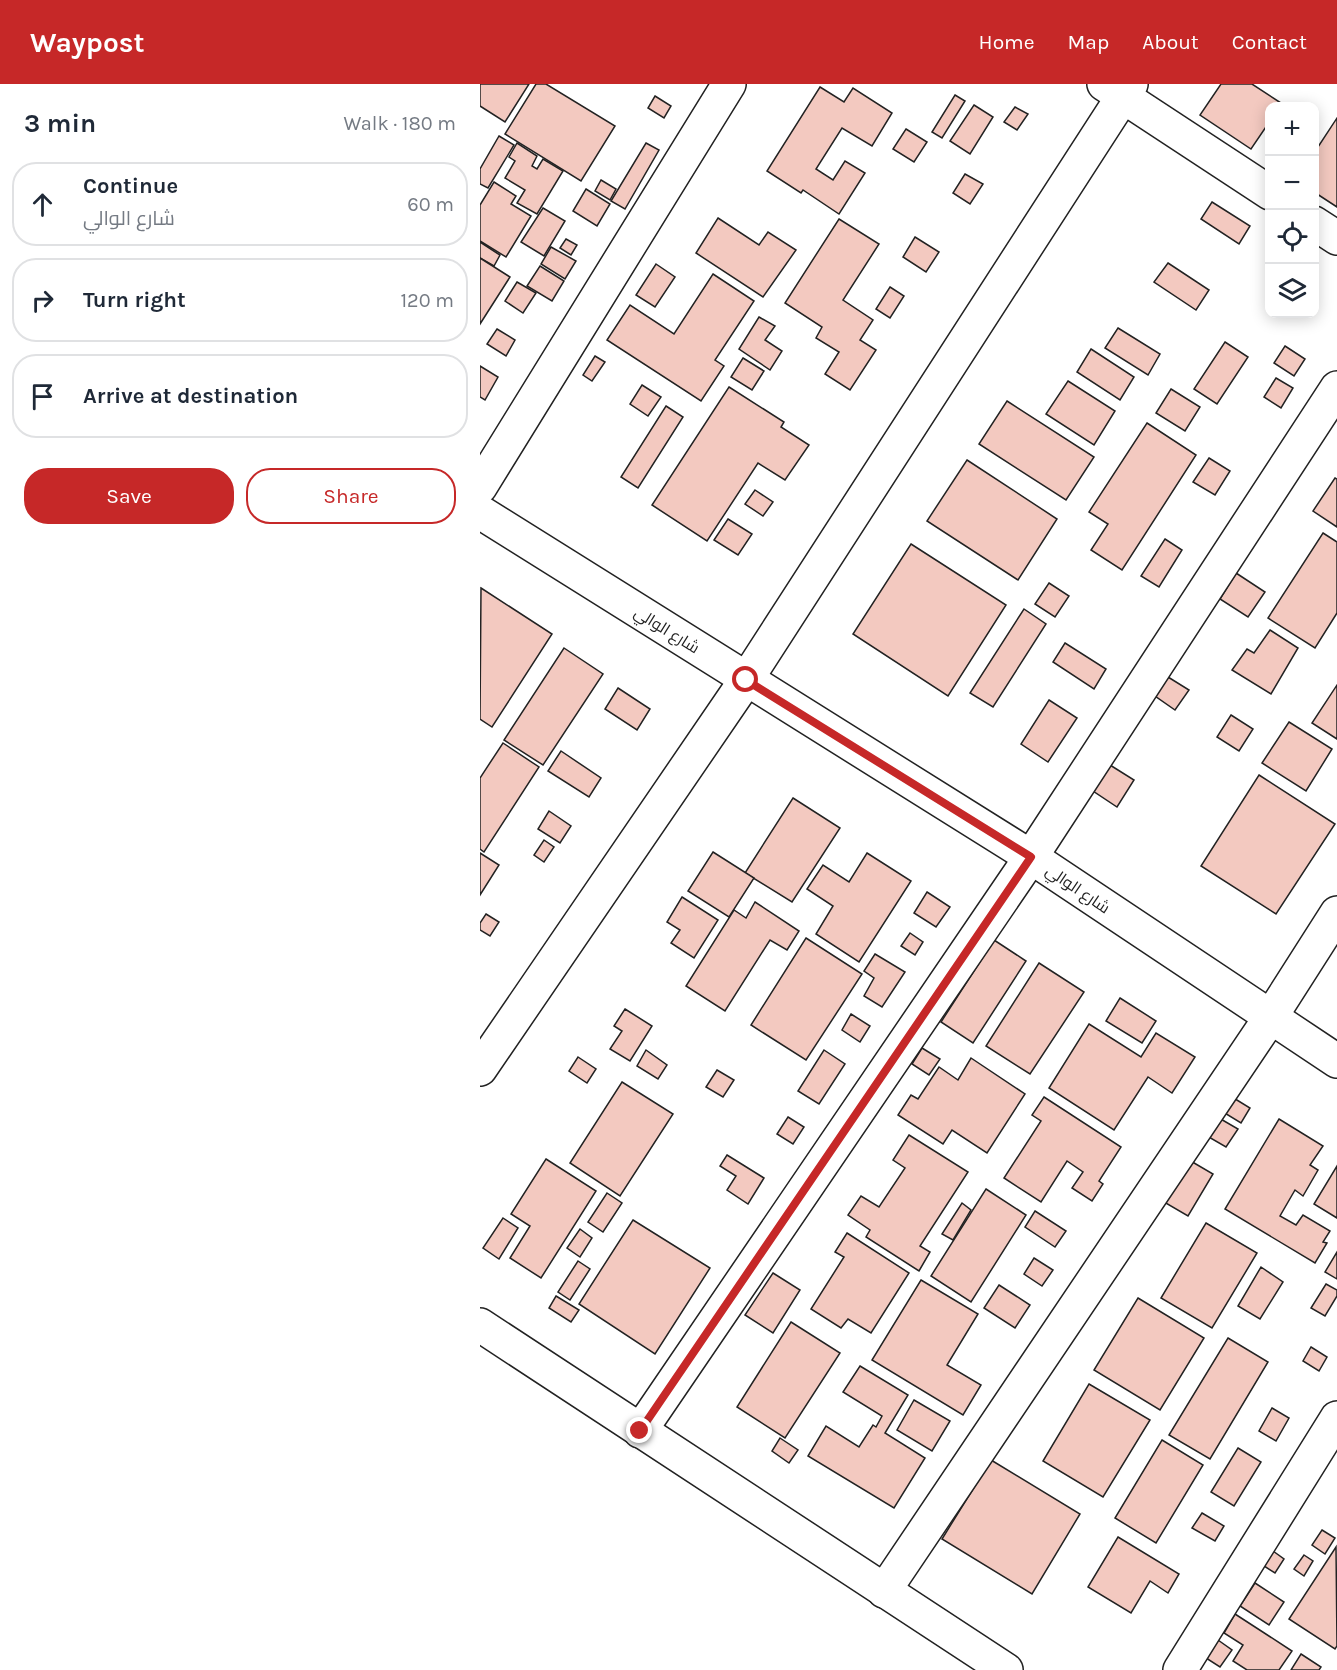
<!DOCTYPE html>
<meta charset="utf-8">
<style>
:root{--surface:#fff;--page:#f2f2f3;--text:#1f2937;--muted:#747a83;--line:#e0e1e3;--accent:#c62828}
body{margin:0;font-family:Karla,Cairo,sans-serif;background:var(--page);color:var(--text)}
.controls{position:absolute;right:18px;top:18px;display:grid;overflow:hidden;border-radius:12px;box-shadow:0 3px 15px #0003}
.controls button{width:54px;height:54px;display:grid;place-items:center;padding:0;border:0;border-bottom:2px solid var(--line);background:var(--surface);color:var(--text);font:30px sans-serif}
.stop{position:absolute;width:18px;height:18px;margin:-14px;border:4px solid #c62828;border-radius:50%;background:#fff}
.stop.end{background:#c62828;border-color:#fff;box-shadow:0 2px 6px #0008}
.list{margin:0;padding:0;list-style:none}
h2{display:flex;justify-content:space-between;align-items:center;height:78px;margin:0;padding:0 24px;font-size:26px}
h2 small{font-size:20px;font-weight:400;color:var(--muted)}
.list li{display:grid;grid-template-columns:39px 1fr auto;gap:18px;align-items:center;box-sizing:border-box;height:84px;margin:0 12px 12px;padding:0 12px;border:2px solid var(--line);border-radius:24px}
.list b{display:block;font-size:22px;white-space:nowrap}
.list p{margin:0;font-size:20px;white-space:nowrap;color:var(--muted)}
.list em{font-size:20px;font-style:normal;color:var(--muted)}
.actions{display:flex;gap:12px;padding:18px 24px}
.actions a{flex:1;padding:14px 0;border:2px solid var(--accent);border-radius:24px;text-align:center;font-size:21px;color:var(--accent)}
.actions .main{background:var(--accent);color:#fff}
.icon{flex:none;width:33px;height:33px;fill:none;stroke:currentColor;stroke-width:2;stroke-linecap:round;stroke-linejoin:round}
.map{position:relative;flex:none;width:857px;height:1586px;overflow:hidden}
header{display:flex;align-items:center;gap:36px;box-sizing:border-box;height:84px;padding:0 30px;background:var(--accent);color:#fff}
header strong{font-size:28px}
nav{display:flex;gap:33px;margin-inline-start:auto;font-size:21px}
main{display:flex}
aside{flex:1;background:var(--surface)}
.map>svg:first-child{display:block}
.building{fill:#f3c9c0;stroke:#222;stroke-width:1.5}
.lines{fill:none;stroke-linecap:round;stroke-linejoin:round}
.minor-casing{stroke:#222;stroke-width:36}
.major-casing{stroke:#222;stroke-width:36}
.minor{stroke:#fff;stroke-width:33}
.major{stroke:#fff;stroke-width:33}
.route{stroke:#c62828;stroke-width:8}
.labels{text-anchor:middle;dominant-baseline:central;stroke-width:4.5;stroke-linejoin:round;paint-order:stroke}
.street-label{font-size:16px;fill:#222;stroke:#fff}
</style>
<header>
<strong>Waypost</strong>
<nav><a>Home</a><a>Map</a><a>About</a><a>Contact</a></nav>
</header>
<main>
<aside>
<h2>3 min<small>Walk · 180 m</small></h2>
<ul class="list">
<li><svg class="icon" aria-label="ahead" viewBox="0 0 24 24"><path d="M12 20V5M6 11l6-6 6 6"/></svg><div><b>Continue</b><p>شارع الوالي</p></div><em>60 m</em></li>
<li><svg class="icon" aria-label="right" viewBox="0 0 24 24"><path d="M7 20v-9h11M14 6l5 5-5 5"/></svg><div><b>Turn right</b></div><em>120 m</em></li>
<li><svg class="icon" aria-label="arrive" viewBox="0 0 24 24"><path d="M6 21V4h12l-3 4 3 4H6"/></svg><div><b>Arrive at destination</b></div></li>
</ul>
<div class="actions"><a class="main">Save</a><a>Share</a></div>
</aside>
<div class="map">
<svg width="857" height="1586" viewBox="0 0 857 1586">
<rect width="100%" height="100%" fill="#fff"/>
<g class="building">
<polygon points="0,0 49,0 25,38 0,22"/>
<polygon points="56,0 66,0 135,42 101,97 25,50"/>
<polygon points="741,0 772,0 801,19 799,22 790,22 790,37 771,65 720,31"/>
<polygon points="340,3 364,18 373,4 412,29 392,62 362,44 336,85 353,96 365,77 385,89 359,130 323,106 321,109 287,87"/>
<polygon points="475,11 485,17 462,54 452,48"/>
<polygon points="175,12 191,22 184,34 168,24"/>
<polygon points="494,21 513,33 490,70 470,57"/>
<polygon points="535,23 548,30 537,46 524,38"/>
<polygon points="857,34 857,123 834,108 834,69"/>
<polygon points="426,45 447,58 434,78 413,65"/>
<polygon points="19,52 34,61 8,104 0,100 0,85"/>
<polygon points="37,59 57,72 52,82 57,85 63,75 83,87 57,130 37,119 45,106 25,94 35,77 29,73"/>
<polygon points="166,59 179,66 145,125 131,117"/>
<polygon points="485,90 503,100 490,120 473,109"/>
<polygon points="121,96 136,105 130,116 115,107"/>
<polygon points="14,98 36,112 31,120 51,132 26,173 0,157 0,121"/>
<polygon points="106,105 130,120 117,142 93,127"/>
<polygon points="732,118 770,142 759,160 721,135"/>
<polygon points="63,124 85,137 64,172 41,158"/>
<polygon points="238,134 279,161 288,148 316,166 283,213 216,169"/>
<polygon points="359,135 399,160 363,216 393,236 380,256 396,266 370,306 345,290 359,268 336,254 342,243 305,219"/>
<polygon points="435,153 459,168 446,188 423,173"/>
<polygon points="86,155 97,161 91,171 80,164"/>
<polygon points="0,158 20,171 14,182 0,174"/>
<polygon points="71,163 96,177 85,195 61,180"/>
<polygon points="0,174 30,193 0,240"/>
<polygon points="688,179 729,206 716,226 674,198"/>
<polygon points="176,180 195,193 175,223 156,211"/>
<polygon points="60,182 84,197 72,217 47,202"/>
<polygon points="233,190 274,217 235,276 244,282 221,317 127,256 150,221 194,250"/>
<polygon points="37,198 56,209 43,229 25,217"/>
<polygon points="410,203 424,212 410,234 396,225"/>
<polygon points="279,233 295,242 285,256 302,267 290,286 259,265"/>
<polygon points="638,244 680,270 668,291 625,264"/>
<polygon points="17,245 35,256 26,272 7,260"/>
<polygon points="745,258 768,273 737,320 714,305"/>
<polygon points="805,262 825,275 814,292 794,279"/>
<polygon points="611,265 654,293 640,316 597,288"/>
<polygon points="115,272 125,278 112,297 103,291"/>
<polygon points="263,274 284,287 272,306 251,293"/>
<polygon points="0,282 18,293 5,316 0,313"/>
<polygon points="796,294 813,304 801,324 784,313"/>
<polygon points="588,297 635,327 614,361 566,330"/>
<polygon points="162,301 181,313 168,332 150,320"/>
<polygon points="249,303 304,338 301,343 329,361 305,396 278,379 227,457 172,421"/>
<polygon points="691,305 720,323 705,347 676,329"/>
<polygon points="527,317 614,373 586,416 499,360"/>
<polygon points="186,322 203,333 158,404 141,393"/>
<polygon points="667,339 716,371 642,486 611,466 628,440 609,428"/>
<polygon points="729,374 750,387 735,411 713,398"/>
<polygon points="487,376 577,435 538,496 447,437"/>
<polygon points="855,394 857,395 857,443 833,427"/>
<polygon points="275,406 293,418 283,432 265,420"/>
<polygon points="248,435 272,450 258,471 234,456"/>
<polygon points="843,449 857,458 857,529 835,564 788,534"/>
<polygon points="685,455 702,466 679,503 661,492"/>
<polygon points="431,460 526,521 468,612 373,550"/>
<polygon points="756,489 785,508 768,533 740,515"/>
<polygon points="569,499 589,512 575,533 555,520"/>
<polygon points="1,504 72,550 12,643 0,635"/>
<polygon points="544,525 566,540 513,623 490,609"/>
<polygon points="790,546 818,564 791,610 752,586 767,565 774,569"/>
<polygon points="585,559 626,585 614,605 573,578"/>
<polygon points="84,564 123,590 63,681 24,656"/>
<polygon points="688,593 709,606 695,626 675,612"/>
<polygon points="857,601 857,655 832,639"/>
<polygon points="138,604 170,625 157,646 125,625"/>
<polygon points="569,616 597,634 568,678 541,660"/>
<polygon points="751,631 773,645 759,667 737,653"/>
<polygon points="809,638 852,665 826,707 782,679"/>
<polygon points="23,659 59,683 4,768 0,765 0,694"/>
<polygon points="81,667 121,694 109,713 68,687"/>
<polygon points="630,681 654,696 637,723 613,707"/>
<polygon points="779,691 855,740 796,830 721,782"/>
<polygon points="313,714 360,744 312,818 265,789"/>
<polygon points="69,727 91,742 80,759 58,745"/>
<polygon points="64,756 74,763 64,778 54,771"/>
<polygon points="233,768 274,794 249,833 208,807"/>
<polygon points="0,769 19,781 0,811"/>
<polygon points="387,769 431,797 379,878 336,850 353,822 327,805 343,781 369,798"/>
<polygon points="447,808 470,823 456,843 434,829"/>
<polygon points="202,813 238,836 214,874 191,859 200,846 187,838"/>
<polygon points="275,818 319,847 307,866 290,856 245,927 206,902 254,826 266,834"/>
<polygon points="6,830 19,838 10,852 0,846 0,839"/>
<polygon points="430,849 443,858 435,871 421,862"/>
<polygon points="326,854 382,890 326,976 271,941"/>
<polygon points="514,856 546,877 493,959 461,938"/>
<polygon points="395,870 425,888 402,923 384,912 394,894 384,887"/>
<polygon points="559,879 604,908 550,990 506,962"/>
<polygon points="640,914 676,937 662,959 626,937"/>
<polygon points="145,925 172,942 150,977 130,965 142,947 134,942"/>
<polygon points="371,930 390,942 380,958 362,946"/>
<polygon points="609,940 661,973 676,949 715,973 692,1009 668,993 634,1046 569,1004"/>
<polygon points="442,964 460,975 449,991 432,980"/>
<polygon points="166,966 187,981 178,995 157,982"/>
<polygon points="344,966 365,980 339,1020 318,1007"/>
<polygon points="98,973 116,985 107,999 89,987"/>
<polygon points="491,974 545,1010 507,1069 472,1046 463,1060 418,1031 431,1011 438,1015 459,983 478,996"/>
<polygon points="237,986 254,996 243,1013 226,1003"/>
<polygon points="142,998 193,1030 140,1112 90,1079"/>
<polygon points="564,1013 641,1063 619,1097 623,1100 612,1117 592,1104 603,1088 587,1077 561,1118 524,1094 561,1037 552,1031"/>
<polygon points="752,1013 770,1024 761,1039 743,1028"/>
<polygon points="308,1033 324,1043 313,1060 297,1050"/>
<polygon points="739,1034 758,1045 746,1063 727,1052"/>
<polygon points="799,1035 843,1062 830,1081 838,1086 823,1112 815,1106 800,1132 816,1141 823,1131 850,1147 843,1158 847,1159 835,1179 745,1125"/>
<polygon points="429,1051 488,1088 440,1162 450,1168 439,1187 386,1153 390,1146 368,1131 381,1112 399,1123 425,1084 413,1076"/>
<polygon points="247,1071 284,1094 268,1120 247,1106 256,1092 240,1082"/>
<polygon points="66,1075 116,1107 61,1194 30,1174 50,1142 31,1130"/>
<polygon points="709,1076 733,1090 708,1132 684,1118"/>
<polygon points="857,1082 857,1134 834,1120"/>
<polygon points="506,1105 546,1131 491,1218 451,1192"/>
<polygon points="127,1109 142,1119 123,1148 108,1138"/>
<polygon points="482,1119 491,1126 473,1156 462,1150"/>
<polygon points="555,1127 586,1147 575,1163 545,1143"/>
<polygon points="23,1134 38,1144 19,1175 3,1164"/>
<polygon points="153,1136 230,1184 175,1270 99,1220"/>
<polygon points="726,1139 777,1169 732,1244 681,1214"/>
<polygon points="100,1145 112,1154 100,1173 87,1164"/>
<polygon points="367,1149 429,1189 391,1249 368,1235 361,1244 331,1225 364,1173 355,1168"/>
<polygon points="857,1168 857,1195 845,1188"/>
<polygon points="554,1174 573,1186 562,1202 544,1190"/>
<polygon points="98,1177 110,1185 90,1216 78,1208"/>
<polygon points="781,1183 803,1198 780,1235 758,1222"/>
<polygon points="293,1189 320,1206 293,1249 265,1231"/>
<polygon points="441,1196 498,1230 467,1281 501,1301 483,1331 392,1276"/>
<polygon points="846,1200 857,1206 857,1212 845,1232 831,1224"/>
<polygon points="519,1201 550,1221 535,1244 504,1224"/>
<polygon points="76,1212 99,1226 91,1238 69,1224"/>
<polygon points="658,1214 724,1254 680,1326 614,1286"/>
<polygon points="311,1238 360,1269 305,1354 257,1323"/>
<polygon points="748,1254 788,1278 730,1375 689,1351"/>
<polygon points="831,1263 847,1273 839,1287 823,1277"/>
<polygon points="380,1282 428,1311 405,1349 445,1374 414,1424 328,1372 346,1342 379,1363 393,1341 396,1343 402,1332 363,1308"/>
<polygon points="609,1300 670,1336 623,1413 563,1377"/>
<polygon points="434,1316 470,1337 452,1367 417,1346"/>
<polygon points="792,1324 809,1334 796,1357 779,1347"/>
<polygon points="300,1354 318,1366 309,1379 292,1367"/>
<polygon points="682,1356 723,1381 676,1459 635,1434"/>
<polygon points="758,1364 781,1378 754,1422 731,1408"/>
<polygon points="511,1376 600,1430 552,1510 462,1455"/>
<polygon points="722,1429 744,1442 735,1457 712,1444"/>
<polygon points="842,1446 855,1454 845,1470 832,1461"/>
<polygon points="638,1453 699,1490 688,1509 670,1497 651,1529 608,1503"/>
<polygon points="856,1463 857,1562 855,1565 809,1535"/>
<polygon points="793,1467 804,1475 795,1489 784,1482"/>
<polygon points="824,1471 833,1477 824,1492 814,1485"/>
<polygon points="775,1499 804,1518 789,1541 760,1522"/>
<polygon points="755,1530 812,1567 799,1586 767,1586 753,1577 763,1561 744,1549"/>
<polygon points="738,1556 752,1566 740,1583 726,1574"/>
<polygon points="821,1570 841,1583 839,1586 811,1586"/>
</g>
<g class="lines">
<g class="minor-casing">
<g id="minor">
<polyline points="624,0 790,109"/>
<polyline points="834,139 857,154"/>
<polyline points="0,403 249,0"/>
<polyline points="0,985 266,596 651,0"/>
<polyline points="0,1241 526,1586"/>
<polyline points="160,1347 551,773 857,304"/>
<polyline points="404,1507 790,934 857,829"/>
<polyline points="700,1586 857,1334"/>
</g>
</g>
<g class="major-casing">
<polyline id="major" points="0,428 551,773 857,977"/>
</g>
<use href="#minor" class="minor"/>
<use href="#major" class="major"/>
</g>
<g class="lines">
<polyline class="route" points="160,1347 551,773 266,596"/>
</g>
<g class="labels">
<g class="street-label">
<text transform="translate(187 546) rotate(32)">شارع الوالي</text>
<text transform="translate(598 805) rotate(34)">شارع الوالي</text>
</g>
</g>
</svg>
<div class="controls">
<button>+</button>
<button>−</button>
<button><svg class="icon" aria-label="locate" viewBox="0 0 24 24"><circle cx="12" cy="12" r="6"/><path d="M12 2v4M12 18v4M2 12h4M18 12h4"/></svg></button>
<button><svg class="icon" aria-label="layers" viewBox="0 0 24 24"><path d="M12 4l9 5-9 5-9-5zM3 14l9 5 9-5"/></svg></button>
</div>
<div class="stop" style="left:266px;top:596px"></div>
<div class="stop end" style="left:160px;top:1347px"></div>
</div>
</main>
